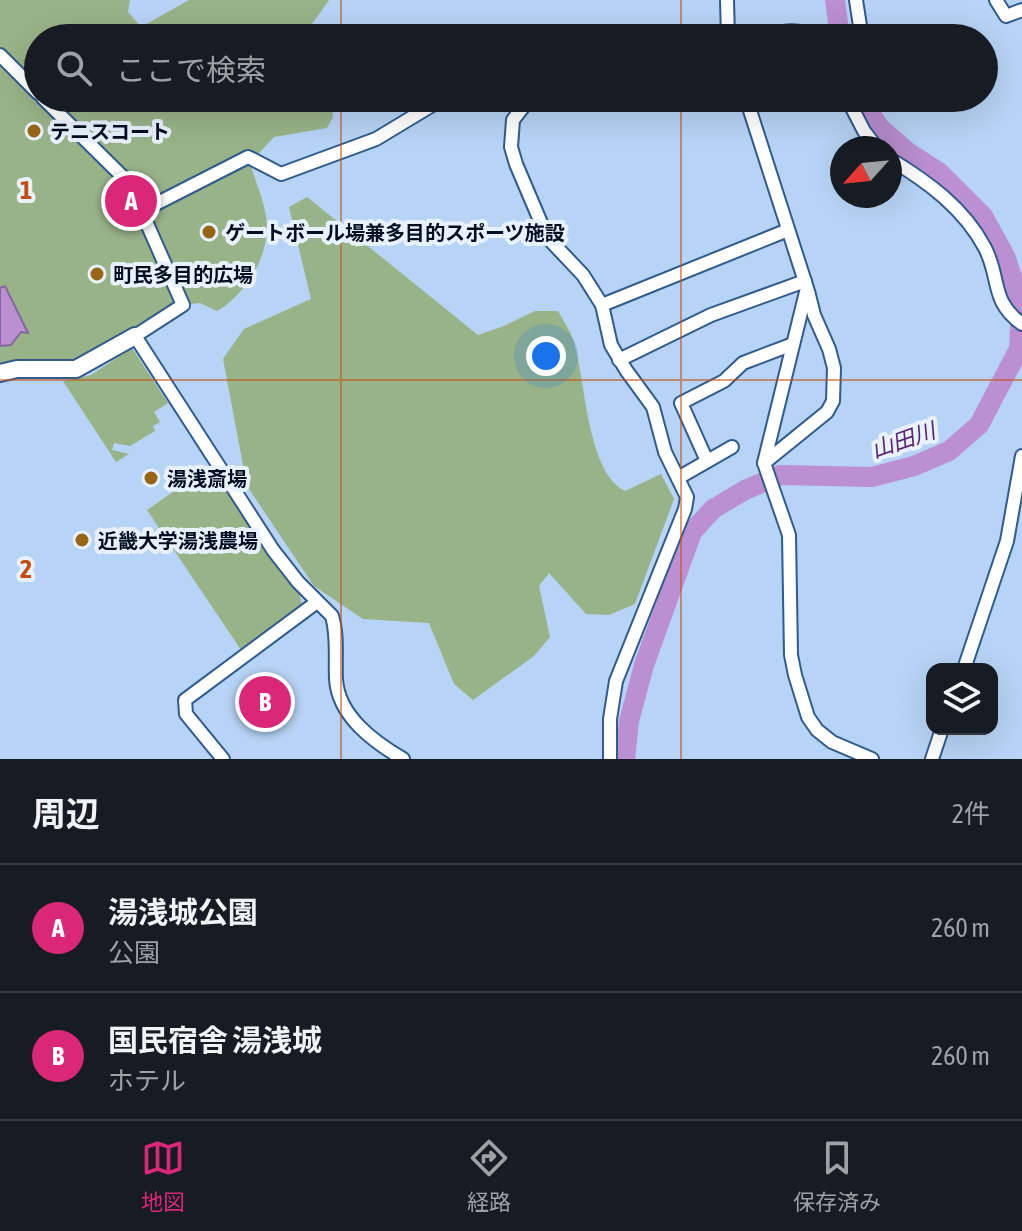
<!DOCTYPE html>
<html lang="ja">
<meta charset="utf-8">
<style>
:root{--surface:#171b24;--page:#20242c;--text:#f1f3f6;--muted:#9ea1a6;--line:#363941;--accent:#db2777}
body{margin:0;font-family:"Asap Condensed","Noto Sans JP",sans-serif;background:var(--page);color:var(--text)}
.controls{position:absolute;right:24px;bottom:24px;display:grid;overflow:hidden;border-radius:16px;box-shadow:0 8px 32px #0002}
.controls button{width:72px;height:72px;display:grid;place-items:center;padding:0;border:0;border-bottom:2px solid var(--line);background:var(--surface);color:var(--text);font:40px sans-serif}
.compass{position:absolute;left:830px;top:136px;width:72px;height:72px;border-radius:50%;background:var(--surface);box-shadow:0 8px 32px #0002;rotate:243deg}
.you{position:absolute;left:546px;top:356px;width:28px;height:28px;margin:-20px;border:6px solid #fff;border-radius:50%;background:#1a73e8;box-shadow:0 0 0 12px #1a73e833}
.badge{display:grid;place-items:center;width:52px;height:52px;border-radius:50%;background:var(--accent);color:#fff;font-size:26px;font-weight:700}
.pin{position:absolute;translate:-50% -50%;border:4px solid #fff;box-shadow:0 2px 8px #0006}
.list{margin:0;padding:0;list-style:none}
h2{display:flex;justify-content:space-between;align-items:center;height:104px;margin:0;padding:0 32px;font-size:34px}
h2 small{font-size:26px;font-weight:400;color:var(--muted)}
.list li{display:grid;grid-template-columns:52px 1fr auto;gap:24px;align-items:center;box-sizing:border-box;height:128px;padding:0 32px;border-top:2px solid var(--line)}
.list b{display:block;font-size:30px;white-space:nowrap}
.list p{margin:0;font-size:26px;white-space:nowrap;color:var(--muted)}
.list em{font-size:26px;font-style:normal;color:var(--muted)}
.icon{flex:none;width:44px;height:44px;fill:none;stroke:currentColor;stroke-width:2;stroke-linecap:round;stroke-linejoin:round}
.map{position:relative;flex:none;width:1022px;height:759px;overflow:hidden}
.search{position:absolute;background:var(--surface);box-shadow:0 8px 32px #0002;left:24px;right:24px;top:24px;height:88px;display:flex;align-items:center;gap:20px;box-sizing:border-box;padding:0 28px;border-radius:44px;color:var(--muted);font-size:30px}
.sheet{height:360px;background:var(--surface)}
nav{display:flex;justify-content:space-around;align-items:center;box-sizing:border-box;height:112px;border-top:2px solid var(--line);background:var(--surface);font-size:22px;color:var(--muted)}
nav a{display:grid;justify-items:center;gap:4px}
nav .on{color:var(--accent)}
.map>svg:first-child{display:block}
.green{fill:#99b389}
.water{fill:#bb8fd2;stroke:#83689d;stroke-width:2}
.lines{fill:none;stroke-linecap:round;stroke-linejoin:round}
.river{stroke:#bb8fd2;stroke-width:20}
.minor-casing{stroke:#305b8c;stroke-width:16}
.tertiary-casing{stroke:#305b8c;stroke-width:20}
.minor{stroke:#fff;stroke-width:12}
.tertiary{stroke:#fff;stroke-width:16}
.grid{fill:none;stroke:#c54e0f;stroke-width:2;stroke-opacity:0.55}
.poi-dot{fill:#966616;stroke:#e8f2fe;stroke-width:3}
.labels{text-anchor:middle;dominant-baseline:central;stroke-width:8;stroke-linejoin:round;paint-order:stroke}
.poi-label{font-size:20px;font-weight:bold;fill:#010e21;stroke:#e8f2fe;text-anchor:start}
.water-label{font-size:22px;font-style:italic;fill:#592171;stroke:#e8f2fe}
.grid-label{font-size:26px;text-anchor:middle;font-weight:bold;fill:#c54e0f;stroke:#e8f2fe;stroke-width:8;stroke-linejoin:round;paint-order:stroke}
</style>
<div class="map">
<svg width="1022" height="759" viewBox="0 0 1022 759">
<rect width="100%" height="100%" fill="#b7d3f5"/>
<g class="green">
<path d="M0 0H130L128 12 141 27 189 0H329L310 27V38H38V98H332L333 117 327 128 274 137 250 163C255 180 263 198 266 216 272 252 247 294 217 311L200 303 183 305 86 366 0 373Z"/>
<path d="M307 197 478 335 504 326 535 311H558C563 320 569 329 573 339 586 378 586 472 625 491L661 474 674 499 635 604 609 615 586 614 549 573 539 586 550 637 534 656 473 700 454 684 429 623 363 619 314 586 247 486 223 359 244 329 311 299 289 207Z"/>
<polygon points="132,348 168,403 154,412 160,422 153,426 155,431 130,446 114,443 112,450 129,454 116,462 63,381 91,375"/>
<polygon points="210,466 270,559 299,592 303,608 241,650 147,510"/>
</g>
<polygon class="water" points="5,286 28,333 21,332 11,345 0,346 0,288"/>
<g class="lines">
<g class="river">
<polyline points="835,0 840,38"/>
<polyline points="625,759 629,721 644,665 692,532 713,509 745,490 780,475 872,477 914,466 949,451 979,425 1019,349 1021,306 1006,258 983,216 940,173 909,153 879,127 861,98"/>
</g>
<g class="minor-casing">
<g id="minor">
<polyline points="727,0 728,38"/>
<polyline points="856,0 860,26"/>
<polyline points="996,0 1006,16 1022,10"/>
<path d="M753 38C776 34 795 25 816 38"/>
<polyline points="0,55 38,93"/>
<path d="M43 98 129 183 183 305 135 336 273 550 298 582 332 616C338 636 335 658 336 679 338 716 374 742 403 759"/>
<polyline points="530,98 513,120 511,147 516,164 547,237 583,275 602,305 611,345 626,370 653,407 665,452 687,497 685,509 616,681 610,719 610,759"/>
<polyline points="746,98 807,288 764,463 789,535 791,655 795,675 808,717 817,730 832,742 872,759"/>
<polyline points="847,98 864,131 877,148"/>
<path d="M890 159C928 182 964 208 985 248 1001 279 990 301 1022 324"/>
<polyline points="142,211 248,157 281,174 376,139 444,98"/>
<polyline points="602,305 788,230"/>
<polyline points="619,360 711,315 805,281"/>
<polyline points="707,461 681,403 724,381 743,363 793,344"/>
<polyline points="764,463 827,412 833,401 834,368 829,349 814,315 808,291"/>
<polyline points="678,478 732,447"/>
<polyline points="964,669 1007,541 1022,456"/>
<polyline points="223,759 186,714 185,700 317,602"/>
<polyline points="932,759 942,729"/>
</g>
</g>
<g class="tertiary-casing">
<polyline id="tertiary" points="0,373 17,369 76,369 135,336"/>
</g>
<use href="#minor" class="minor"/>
<use href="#tertiary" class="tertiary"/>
</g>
<path class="grid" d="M341 0V38M681 0V38M341 98V759M681 98V759M0 380H1022"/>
<g class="poi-dot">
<circle cx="34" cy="131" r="8"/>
<circle cx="209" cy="232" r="8"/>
<circle cx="97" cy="274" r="8"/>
<circle cx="151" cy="478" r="8"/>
<circle cx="82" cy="540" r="8"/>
</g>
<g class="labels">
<g class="poi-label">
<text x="50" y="131">テニスコート</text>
<text x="225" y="232">ゲートボール場兼多目的スポーツ施設</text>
<text x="113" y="274">町民多目的広場</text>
<text x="167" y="478">湯浅斎場</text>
<text x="98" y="540">近畿大学湯浅農場</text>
</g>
<g class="water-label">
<text transform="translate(903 440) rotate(-19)">山田川</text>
</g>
</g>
<g class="grid-label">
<text x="26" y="199">1</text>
<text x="26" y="578">2</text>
</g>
</svg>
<div class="controls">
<button><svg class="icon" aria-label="layers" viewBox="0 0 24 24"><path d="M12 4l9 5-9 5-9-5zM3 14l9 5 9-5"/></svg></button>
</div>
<svg class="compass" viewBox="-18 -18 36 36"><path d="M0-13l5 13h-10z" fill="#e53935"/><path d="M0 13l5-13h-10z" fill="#9ea1a6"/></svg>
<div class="you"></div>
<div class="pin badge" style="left:131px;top:201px">A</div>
<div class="pin badge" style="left:265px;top:702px">B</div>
<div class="search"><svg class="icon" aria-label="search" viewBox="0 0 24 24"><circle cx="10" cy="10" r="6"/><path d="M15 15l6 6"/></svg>ここで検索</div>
</div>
<section class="sheet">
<h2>周辺<small>2件</small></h2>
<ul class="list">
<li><span class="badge">A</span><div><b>湯浅城公園</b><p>公園</p></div><em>260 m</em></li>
<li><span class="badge">B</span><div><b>国民宿舎 湯浅城</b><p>ホテル</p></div><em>260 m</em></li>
</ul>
</section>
<nav>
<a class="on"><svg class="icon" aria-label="map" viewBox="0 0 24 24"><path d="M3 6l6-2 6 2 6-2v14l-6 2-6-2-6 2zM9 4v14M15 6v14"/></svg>地図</a>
<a><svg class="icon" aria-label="directions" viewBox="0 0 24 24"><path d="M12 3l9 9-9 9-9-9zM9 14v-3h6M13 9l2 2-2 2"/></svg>経路</a>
<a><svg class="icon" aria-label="saved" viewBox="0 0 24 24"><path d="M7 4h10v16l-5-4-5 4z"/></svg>保存済み</a>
</nav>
